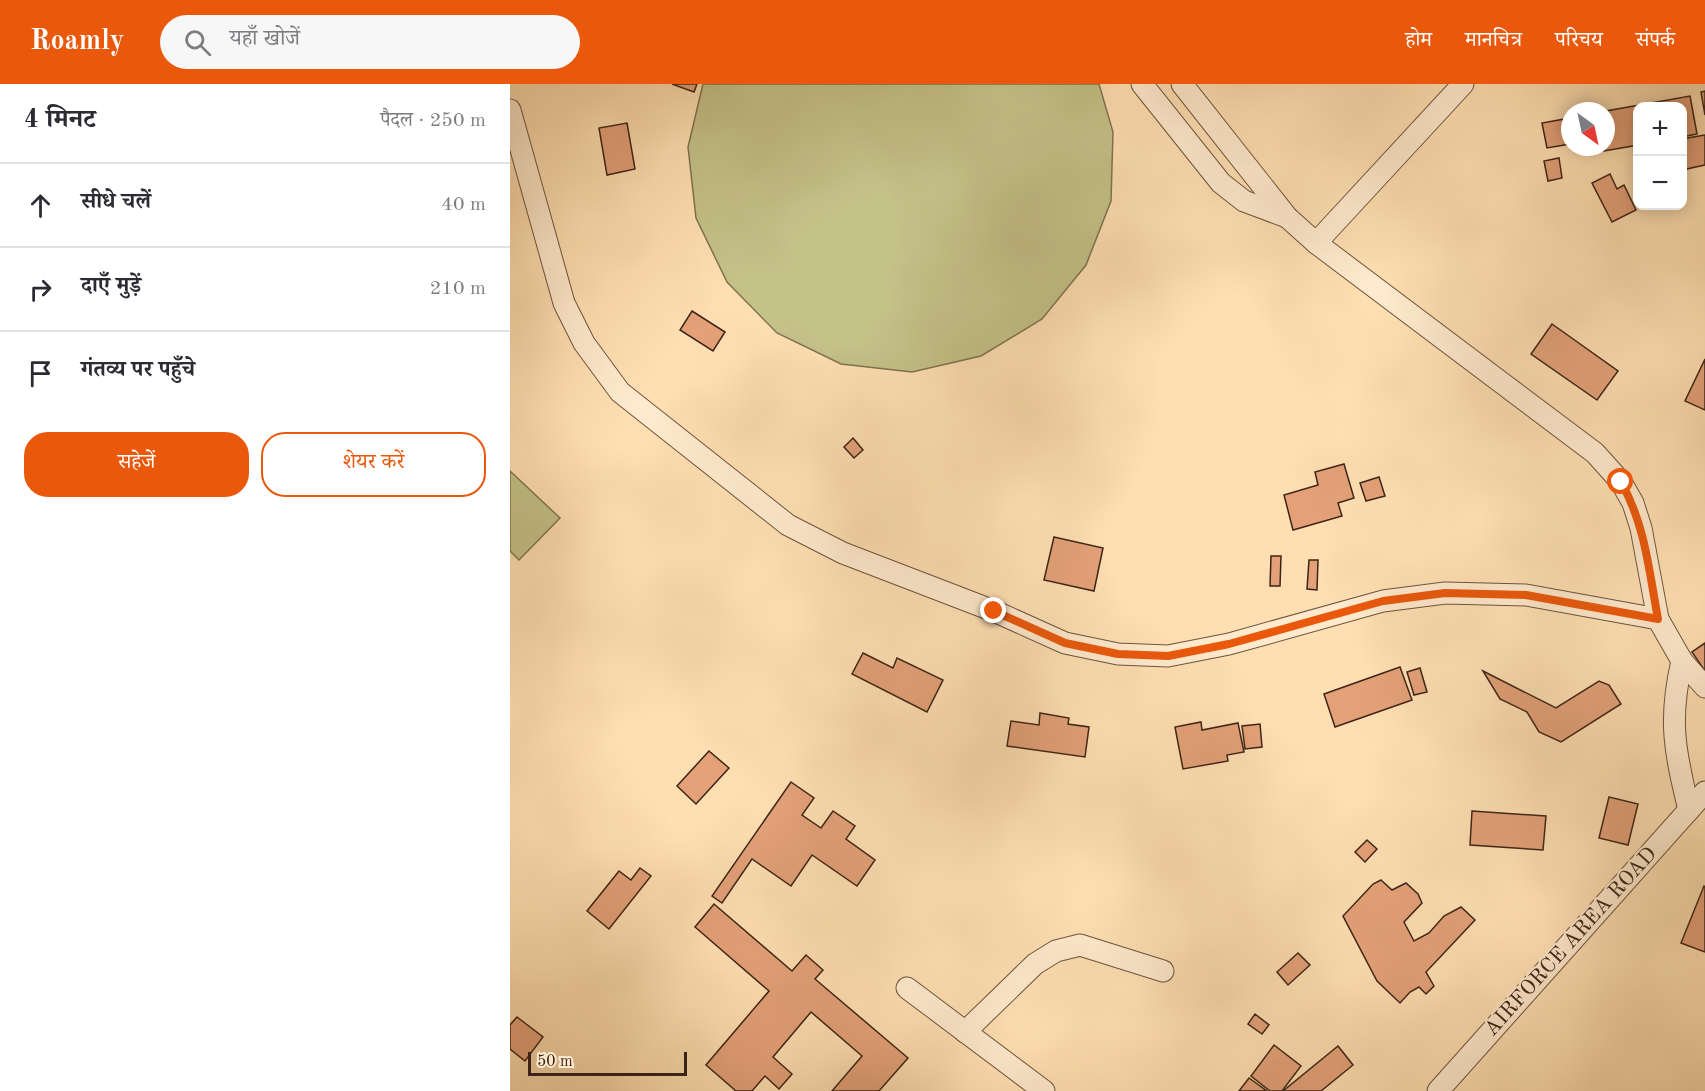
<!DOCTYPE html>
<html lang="hi">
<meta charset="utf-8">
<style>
:root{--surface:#fff;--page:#f7f7f7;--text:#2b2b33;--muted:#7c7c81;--line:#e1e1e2;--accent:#ea580c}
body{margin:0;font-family:"Old Standard TT","Noto Serif Devanagari",serif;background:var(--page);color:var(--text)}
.controls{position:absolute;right:18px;top:18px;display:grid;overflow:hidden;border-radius:12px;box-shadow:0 3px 15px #0003}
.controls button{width:54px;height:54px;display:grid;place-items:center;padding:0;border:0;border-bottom:2px solid var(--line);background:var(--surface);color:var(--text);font:30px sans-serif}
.compass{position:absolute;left:1051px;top:18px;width:54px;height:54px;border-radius:50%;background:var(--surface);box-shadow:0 3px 15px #0003;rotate:147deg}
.scale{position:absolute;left:18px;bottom:15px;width:159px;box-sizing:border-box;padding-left:6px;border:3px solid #3c2518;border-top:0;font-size:16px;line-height:21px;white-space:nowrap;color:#3c2518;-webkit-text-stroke:4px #ffeacd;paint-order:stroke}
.stop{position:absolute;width:18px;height:18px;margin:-14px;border:4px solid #ea580c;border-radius:50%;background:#fff}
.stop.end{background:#ea580c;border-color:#fff;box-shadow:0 2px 6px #0008}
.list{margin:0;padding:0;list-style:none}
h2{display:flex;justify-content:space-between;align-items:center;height:78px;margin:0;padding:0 24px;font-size:26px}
h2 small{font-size:20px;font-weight:400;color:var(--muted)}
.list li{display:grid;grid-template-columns:39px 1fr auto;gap:18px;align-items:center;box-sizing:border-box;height:84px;padding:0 24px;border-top:2px solid var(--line)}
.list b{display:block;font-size:22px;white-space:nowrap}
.list em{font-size:20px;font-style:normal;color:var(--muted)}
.actions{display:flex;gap:12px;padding:18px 24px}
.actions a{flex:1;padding:14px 0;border:2px solid var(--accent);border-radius:24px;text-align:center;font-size:21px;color:var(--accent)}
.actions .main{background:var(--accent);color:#fff}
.icon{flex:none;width:33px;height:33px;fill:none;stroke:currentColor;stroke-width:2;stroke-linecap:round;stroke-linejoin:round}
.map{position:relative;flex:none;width:1195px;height:1007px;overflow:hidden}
header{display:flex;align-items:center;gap:36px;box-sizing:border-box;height:84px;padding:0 30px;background:var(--accent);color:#fff}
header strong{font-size:28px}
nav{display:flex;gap:33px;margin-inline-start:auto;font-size:21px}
.search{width:420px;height:54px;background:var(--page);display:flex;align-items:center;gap:15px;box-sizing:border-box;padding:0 21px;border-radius:33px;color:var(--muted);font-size:22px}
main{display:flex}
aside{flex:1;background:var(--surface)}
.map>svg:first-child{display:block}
.green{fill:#c4c189;stroke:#807350;stroke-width:1.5}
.building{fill:#e4a178;stroke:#3c2518;stroke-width:1.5}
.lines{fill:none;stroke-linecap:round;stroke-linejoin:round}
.minor-casing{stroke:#6d543e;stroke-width:23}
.minor{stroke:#ffeacd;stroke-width:21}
.route{stroke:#ea580c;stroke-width:8}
.labels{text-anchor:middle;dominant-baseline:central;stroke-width:4.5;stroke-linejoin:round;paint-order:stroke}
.street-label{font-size:21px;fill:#3c2518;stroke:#ffeacd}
</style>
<header>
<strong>Roamly</strong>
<div class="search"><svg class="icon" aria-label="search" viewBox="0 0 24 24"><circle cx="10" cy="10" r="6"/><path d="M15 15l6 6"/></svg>यहाँ खोजें</div>
<nav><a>होम</a><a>मानचित्र</a><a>परिचय</a><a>संपर्क</a></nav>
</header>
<main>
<aside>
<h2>4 मिनट<small>पैदल · 250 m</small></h2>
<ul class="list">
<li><svg class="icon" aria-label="ahead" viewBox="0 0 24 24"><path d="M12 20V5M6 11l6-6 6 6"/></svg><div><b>सीधे चलें</b></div><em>40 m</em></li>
<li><svg class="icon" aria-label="right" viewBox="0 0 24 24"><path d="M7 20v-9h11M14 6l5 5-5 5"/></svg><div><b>दाएँ मुड़ें</b></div><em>210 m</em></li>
<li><svg class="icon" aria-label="arrive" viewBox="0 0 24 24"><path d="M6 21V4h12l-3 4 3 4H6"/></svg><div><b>गंतव्य पर पहुँचे</b></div></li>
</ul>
<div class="actions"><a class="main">सहेजें</a><a>शेयर करें</a></div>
</aside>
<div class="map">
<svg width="1195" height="1007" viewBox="0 0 1195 1007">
<rect width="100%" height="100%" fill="#ffdfb2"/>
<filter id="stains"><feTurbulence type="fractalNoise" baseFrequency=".00333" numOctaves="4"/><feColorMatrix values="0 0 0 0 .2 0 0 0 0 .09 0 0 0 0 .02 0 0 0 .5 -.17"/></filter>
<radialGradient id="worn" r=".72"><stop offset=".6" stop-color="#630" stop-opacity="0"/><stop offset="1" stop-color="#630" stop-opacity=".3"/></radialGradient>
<g class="green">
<polygon points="193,0 589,0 603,48 601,117 576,181 532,235 471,272 402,288 331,280 267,249 217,198 186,134 178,63"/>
<polygon points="0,387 50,434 9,476 0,467"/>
</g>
<g class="building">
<polygon points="162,0 187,0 184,8"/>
<polygon points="1195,7 1195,31 1191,8"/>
<polygon points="1180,12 1187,50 1172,53 1172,22 1128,22 1128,61 1077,70 1076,63 1096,63 1096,27"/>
<polygon points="1060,34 1060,60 1037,64 1032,39"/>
<polygon points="117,39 125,85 97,91 89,44"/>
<polygon points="1195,51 1195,81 1172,86 1172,55"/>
<polygon points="1049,74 1052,94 1038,97 1034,77"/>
<polygon points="1100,90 1107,105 1114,101 1126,126 1102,138 1082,99"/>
<polygon points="182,227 215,248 203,267 170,246"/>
<polygon points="1042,240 1108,287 1087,316 1021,270"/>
<polygon points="1195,275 1195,326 1175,317"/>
<polygon points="343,354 353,366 344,374 334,363"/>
<polygon points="834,380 844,414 828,419 832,432 783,446 774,411 808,401 805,388"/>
<polygon points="869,393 875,412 856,417 850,399"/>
<polygon points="544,453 593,464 584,507 534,496"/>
<polygon points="761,472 771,472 770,502 760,502"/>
<polygon points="799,476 808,476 807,506 797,505"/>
<polygon points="1195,559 1195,587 1182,568"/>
<polygon points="353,569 383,584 387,574 433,596 417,628 342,590"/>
<polygon points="890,583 902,616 825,643 814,610"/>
<polygon points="910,584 917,608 904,611 897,588"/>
<polygon points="973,587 1046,624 1089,597 1099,601 1111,620 1051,658 1029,648 1017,628 990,615"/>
<polygon points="530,629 559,634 558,640 579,643 575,673 497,662 501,637 529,641"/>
<polygon points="691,638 692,646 728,639 734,668 717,671 718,677 673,685 665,643"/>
<polygon points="750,640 752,663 735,665 732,642"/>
<polygon points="199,667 219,684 186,720 167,702"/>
<polygon points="281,698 304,714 292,731 311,744 323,727 345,742 336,755 365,776 347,802 302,771 281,802 242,775 212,819 202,812"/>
<polygon points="1099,713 1128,720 1118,761 1089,754"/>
<polygon points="962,727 1036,732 1033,766 960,761"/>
<polygon points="857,756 867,765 855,778 845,768"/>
<polygon points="130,784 141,792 99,845 77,827 109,787 121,796"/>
<polygon points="871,796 882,806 896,799 908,810 912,819 894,838 904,857 919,849 934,832 951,823 965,836 916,888 924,902 916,910 909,903 900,908 890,919 867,897 833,832 863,800"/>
<polygon points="1194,802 1195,803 1195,868 1171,859"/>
<polygon points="204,820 282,887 296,871 313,886 305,895 398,974 369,1007 322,1007 352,972 301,928 263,973 282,990 269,1005 255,992 242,1007 226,1007 196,981 259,907 185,843"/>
<polygon points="788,869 800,881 778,901 767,888"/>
<polygon points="745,930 759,941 752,950 738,940"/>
<polygon points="7,933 33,953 15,977 0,965 0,941"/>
<polygon points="764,961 791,982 772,1007 760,1007 741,992"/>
<polygon points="828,962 843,981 811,1007 773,1007"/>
<polygon points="739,994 757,1007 729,1007"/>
</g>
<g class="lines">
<g class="minor-casing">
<g id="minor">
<polyline points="632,0 711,99 734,117 777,133"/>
<polyline points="672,0 777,133 806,159 1085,369 1111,398 1123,419 1131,444 1148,535 1172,577 1195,603"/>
<polyline points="0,26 54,219 74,259 110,308 278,441 333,469 484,527 555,559 608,570 658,572 719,560 873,517 935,509 1016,511 1148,535"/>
<polyline points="806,159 953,0"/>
<path d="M1172 577C1158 637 1165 668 1179 726"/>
<polyline points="397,904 534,1007"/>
<polyline points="455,948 525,880 546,867 570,861 653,887"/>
<polyline points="928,1007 1195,708"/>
</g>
</g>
<use href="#minor" class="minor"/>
</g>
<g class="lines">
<path class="route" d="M484 527 555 559 608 570 658 572 719 560 873 517 935 509 1016 511 1148 535C1139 487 1135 440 1111 398"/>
</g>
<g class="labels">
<g class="street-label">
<text transform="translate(1061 858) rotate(-48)">AIRFORCE AREA ROAD</text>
</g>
</g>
<rect width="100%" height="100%" filter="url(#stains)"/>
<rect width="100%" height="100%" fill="url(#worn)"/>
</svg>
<div class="controls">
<button>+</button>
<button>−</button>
</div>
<svg class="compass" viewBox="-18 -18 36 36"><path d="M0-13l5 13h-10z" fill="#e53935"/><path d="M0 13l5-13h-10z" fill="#7c7c81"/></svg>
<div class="scale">50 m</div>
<div class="stop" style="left:1111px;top:398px"></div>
<div class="stop end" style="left:484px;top:527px"></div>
</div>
</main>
